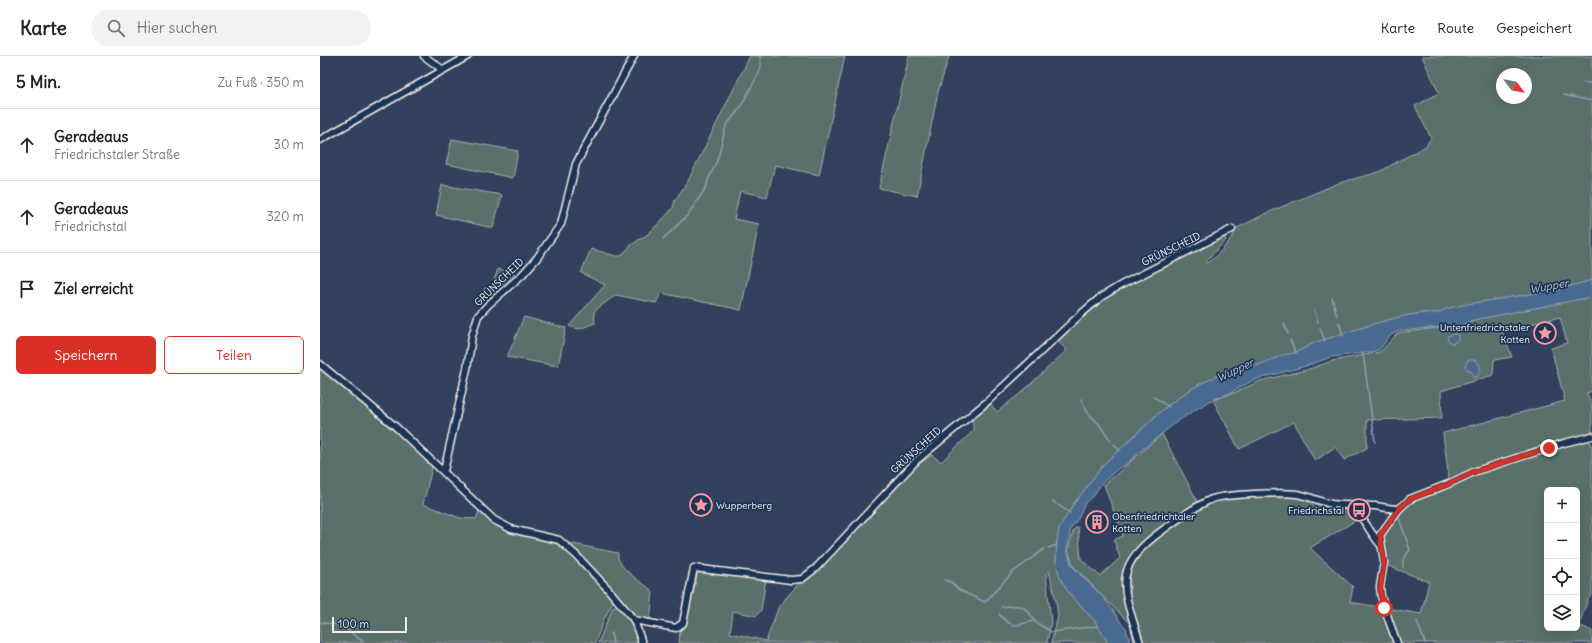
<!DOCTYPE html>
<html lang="de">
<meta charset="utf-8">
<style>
:root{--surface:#fff;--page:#f2f2f2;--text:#222;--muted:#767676;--line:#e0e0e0;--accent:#d93025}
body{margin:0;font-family:Delius,sans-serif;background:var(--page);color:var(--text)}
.controls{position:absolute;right:12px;bottom:12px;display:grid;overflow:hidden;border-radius:6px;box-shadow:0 4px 16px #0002}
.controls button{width:36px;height:36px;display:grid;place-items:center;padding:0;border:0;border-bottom:1px solid var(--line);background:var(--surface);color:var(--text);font:20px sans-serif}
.compass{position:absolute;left:1176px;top:12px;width:36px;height:36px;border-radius:50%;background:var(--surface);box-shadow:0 4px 16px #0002;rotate:122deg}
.scale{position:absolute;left:12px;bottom:10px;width:75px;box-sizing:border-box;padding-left:4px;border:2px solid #f4f1e8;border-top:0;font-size:11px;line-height:14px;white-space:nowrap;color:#f4f1e8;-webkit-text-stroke:3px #1d3557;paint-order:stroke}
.stop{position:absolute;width:12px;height:12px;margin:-9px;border:3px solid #d93025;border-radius:50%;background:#fff}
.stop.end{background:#d93025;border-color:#fff;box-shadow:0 1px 4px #0008}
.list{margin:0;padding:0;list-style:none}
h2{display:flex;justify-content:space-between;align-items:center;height:52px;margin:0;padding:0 16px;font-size:17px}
h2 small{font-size:13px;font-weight:400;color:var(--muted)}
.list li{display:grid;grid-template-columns:26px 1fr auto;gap:12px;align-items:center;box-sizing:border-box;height:72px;padding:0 16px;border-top:1px solid var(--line)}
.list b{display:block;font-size:15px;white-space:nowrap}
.list p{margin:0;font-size:13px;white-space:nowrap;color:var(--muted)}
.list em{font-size:13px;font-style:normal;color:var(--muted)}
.actions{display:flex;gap:8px;padding:12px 16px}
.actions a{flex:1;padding:9px 0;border:1px solid var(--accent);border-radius:6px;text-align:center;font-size:14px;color:var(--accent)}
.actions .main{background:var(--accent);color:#fff}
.icon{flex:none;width:22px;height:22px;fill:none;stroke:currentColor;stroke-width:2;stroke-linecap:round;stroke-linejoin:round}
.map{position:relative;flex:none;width:1272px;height:587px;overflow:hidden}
header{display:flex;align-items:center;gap:24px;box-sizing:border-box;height:56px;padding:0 20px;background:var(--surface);border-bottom:1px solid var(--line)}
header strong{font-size:19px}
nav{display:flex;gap:22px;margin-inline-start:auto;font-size:14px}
.search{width:280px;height:36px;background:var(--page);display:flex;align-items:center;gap:10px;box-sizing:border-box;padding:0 14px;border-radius:22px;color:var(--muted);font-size:15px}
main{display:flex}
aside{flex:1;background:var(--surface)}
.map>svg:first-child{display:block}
.green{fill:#5a706b;stroke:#a7b0aa;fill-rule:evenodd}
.water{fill:#4a6b90;stroke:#8ea1b3}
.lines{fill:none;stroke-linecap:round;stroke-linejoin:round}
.stream{stroke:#8ea1b3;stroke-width:1.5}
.minor-casing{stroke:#f4f1e8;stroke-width:9}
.minor{stroke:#1d3557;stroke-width:6}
.route{stroke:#d93025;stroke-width:5}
.labels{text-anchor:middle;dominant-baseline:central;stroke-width:3.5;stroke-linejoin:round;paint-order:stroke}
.street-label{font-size:10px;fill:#f4f1e8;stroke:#1d3557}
.poi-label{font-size:10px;fill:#f4f1e8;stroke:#1d3557;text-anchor:end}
.water-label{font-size:11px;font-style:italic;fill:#b8c2c9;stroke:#1d3557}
</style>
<header>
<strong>Karte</strong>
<div class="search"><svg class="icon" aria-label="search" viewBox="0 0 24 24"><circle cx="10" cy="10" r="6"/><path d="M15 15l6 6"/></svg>Hier suchen</div>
<nav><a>Karte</a><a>Route</a><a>Gespeichert</a></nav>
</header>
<main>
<aside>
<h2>5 Min.<small>Zu Fuß · 350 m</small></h2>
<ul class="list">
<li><svg class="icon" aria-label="ahead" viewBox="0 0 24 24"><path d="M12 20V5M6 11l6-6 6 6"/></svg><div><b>Geradeaus</b><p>Friedrichstaler Straße</p></div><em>30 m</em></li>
<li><svg class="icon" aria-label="ahead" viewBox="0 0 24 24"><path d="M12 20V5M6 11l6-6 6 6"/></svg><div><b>Geradeaus</b><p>Friedrichstal</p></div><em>320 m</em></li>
<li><svg class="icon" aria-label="arrive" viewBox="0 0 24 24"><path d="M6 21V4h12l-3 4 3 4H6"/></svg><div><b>Ziel erreicht</b></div></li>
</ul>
<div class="actions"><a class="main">Speichern</a><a>Teilen</a></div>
</aside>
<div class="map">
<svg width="1272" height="587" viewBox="0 0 1272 587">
<rect width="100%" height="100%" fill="#32415e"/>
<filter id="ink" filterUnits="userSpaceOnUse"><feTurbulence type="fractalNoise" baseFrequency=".025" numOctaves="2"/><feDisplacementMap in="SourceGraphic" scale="8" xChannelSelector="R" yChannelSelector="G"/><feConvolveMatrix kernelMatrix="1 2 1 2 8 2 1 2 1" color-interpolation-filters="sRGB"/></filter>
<g filter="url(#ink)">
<g class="green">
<polygon points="430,0 525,0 499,119 455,109 447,141 420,135 414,163 439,168 421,254 341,237 336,247 296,239 274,255 275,267 259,273 249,270 285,229 261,217 271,193 296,200 301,200 311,189 328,178 344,162 353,152 355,144 368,125"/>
<polygon points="589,0 629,0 618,36 597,140 559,132"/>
<path d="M1102 0H1272V224L1237 234 1142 249 1126 253 1118 257H1102L1084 260 1053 268 994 287 975 297 963 299 936 310 897 320 878 329 862 339 841 355 784 408 753 449 739 472 737 486 736 507 749 537 775 565 788 587H731L738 560 736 545 729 515 726 518 731 566 727 587H359L360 575 367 567 365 565 374 518 378 514 446 523 441 554 436 560 413 555 410 577 446 585 459 550 481 525 493 519 588 416 612 399 621 406 654 374 651 360 670 347 677 356 702 336 747 294 736 284 782 242 882 190 904 180 906 184 886 205 888 207C897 200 906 190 913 180 915 177 914 175 917 172L947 157 1019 127 1059 116 1106 90 1111 82 1095 50 1119 37ZM1182 18H1206V42H1182Z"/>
<polygon points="132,83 198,95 193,122 126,108"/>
<polygon points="122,129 182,139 173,172 116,159"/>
<polygon points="178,213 198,219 166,247"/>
<path d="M1272 241V335L1267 337 1272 350V377C1223 389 1176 405 1129 424L1123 377 1245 345 1231 292 1247 287 1240 261 1182 275 1192 301 1174 304 1173 319 1121 335 1122 362 1047 364V392L1024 404 1015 391 995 405 974 366 919 393 893 344 916 336 940 325 986 314 1012 305 1060 296 1078 277 1142 269 1153 264Z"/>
<polygon points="204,261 246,272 238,310 187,301"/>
<polygon points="0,311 113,408 103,448 140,462 156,463 160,453 189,475 237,488 252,499 293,543 293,546 284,563 275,587 0,587"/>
<path d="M842 378 881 452 896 444 931 441H978L1016 452 1031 454 1038 463 990 492 1033 531 1030 546 1101 558 1109 526 1066 509 1064 480 1076 461 1093 445 1118 435 1141 423 1245 389 1269 384 1272 392V539L1268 543 1259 569 1272 575V587H814L810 568 753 510 748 493 754 473 758 471 761 503 780 520 800 502 794 484 803 480 784 429ZM1227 434H1257V572H1227Z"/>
<path d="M248 487 298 497C295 511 324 528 333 535L330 566 316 563 257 496 247 488Z"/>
<polygon points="298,549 311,566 318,587 278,587 293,551"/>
</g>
<g class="water">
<polygon points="1272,224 1272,241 1153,264 1142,269 1078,275 1070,280 1059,294 1045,297 1011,301 986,310 934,324 912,336 889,345 858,365 819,396 808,407 799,412 783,426 773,440 765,447 758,463 751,472 747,494 752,510 780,538 793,554 801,567 806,572 810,587 788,587 775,565 749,537 740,522 736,507 737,486 739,472 753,449 784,408 841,355 862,339 878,329 897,320 936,310 963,299 975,297 994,287 1053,268 1084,260 1102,257 1118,257 1126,253 1142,249 1237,234"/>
<polygon points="1135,278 1138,279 1138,284 1132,288 1127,283 1128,280"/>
<path d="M1148 304H1155C1162 308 1162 318 1155 322H1153L1152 316 1148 314 1145 310Z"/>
</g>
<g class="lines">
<g class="stream">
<polyline points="1264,27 1272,27"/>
<polyline points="1244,39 1272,45"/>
<polyline points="343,183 368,159 387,130 388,124 397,105 406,70 420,52 439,17 441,9 440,0"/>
<polyline points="1012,242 1017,260"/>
<polyline points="994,254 998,266"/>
<polyline points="1019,266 1023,280"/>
<polyline points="964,267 968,278"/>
<polyline points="1000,272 1005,285"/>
<polyline points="970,284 976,297"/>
<polyline points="1043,297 1055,386"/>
<polyline points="834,341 849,351"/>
<polyline points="761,343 768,357 779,368 791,385"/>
<polyline points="794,388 800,395"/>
<polyline points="733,445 736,448"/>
<polyline points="738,449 750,457"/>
<polyline points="1079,462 1090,494 1083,503 1083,511"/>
<polyline points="728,492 737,489"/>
<polyline points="624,524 631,526 639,534 665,546 692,517 724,493"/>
<path d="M681 551C699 549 705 547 714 564"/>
<path d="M679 558C693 574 696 569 714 565L731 576 778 570"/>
<polyline points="1097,565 1105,587"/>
<path d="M0 566C7 568 16 567 22 570 31 575 37 583 46 587"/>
<polyline points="291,577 293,587"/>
</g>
<g class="minor-casing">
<g id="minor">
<polyline points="104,0 123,14"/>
<polyline points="0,84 148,0"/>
<polyline points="0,308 76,371 174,464 191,473 239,484 257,500 288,533 314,564 322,587"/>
<polyline points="124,415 147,313 152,280 158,260 168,249 202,219 217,202 241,168 256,108 314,0"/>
<path d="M1029 450C1043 458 1049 476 1060 488"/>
<polyline points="314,564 356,572 363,567 374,512 471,524 482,523 496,512 597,404 668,345 761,258 781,241 801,229 912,173"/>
<path d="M820 587C803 532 790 512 843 474 858 463 875 450 892 443 906 438 962 436 977 438 989 440 1000 446 1012 448 1026 450 1040 449 1055 450 1063 451 1070 453 1079 453"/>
<polyline points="1077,587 1069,565 1061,540 1060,531 1064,506 1060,479 1079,453 1090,443 1126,429 1156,415 1244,387 1272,380"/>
</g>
</g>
<use href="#minor" class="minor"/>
</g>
</g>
<g class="lines" filter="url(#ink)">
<polyline class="route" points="1064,552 1060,535 1064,506 1060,479 1079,453 1090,443 1126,429 1156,415 1229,392"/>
</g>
<defs>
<g id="sight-ring" transform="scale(1.15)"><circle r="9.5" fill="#1d3557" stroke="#ff9aa2" stroke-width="1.5"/><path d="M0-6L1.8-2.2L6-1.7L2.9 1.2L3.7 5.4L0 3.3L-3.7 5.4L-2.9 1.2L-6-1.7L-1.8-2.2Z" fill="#ff9aa2"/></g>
<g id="bus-ring" transform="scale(1.15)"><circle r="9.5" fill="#1d3557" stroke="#ff9aa2" stroke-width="1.5"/><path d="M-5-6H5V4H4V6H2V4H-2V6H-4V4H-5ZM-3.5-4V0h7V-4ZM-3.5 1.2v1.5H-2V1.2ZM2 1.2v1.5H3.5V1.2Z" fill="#ff9aa2"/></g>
<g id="building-ring" transform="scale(1.15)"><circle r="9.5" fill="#1d3557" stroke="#ff9aa2" stroke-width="1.5"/><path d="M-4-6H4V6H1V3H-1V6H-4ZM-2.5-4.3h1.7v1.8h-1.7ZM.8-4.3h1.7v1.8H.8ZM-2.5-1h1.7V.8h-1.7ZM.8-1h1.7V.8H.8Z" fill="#ff9aa2"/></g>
</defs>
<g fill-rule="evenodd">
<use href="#sight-ring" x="1225" y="277"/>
<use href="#sight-ring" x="381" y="449"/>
<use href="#bus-ring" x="1039" y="454"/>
<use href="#building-ring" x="777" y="466"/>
</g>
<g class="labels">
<g class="street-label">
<text transform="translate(851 193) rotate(-26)">GRÜNSCHEID</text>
<text transform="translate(179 226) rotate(-44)">GRÜNSCHEID</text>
<text transform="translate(596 394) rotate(-42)">GRÜNSCHEID</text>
</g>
<g class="poi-label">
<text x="1210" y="271">Untenfriedrichstaler<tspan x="1210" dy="12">Kotten</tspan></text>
<text x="396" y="449" text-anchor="start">Wupperberg</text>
<text x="1024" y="454">Friedrichstal</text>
<text x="792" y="460" text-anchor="start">Obenfriedrichtaler<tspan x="792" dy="12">Kotten</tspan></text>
</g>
<g class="water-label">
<text transform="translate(1229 230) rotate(-10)">Wupper</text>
<text transform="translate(915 314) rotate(-25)">Wupper</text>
</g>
</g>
</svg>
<div class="controls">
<button>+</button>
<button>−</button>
<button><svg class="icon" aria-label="locate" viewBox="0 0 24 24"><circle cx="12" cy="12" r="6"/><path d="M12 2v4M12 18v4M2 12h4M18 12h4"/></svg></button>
<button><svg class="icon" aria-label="layers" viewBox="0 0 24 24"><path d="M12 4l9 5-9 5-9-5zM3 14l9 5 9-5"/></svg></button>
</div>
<svg class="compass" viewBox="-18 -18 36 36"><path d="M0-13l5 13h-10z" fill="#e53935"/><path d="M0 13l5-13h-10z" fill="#767676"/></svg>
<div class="scale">100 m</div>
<div class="stop" style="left:1064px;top:552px"></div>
<div class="stop end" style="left:1229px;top:392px"></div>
</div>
</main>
